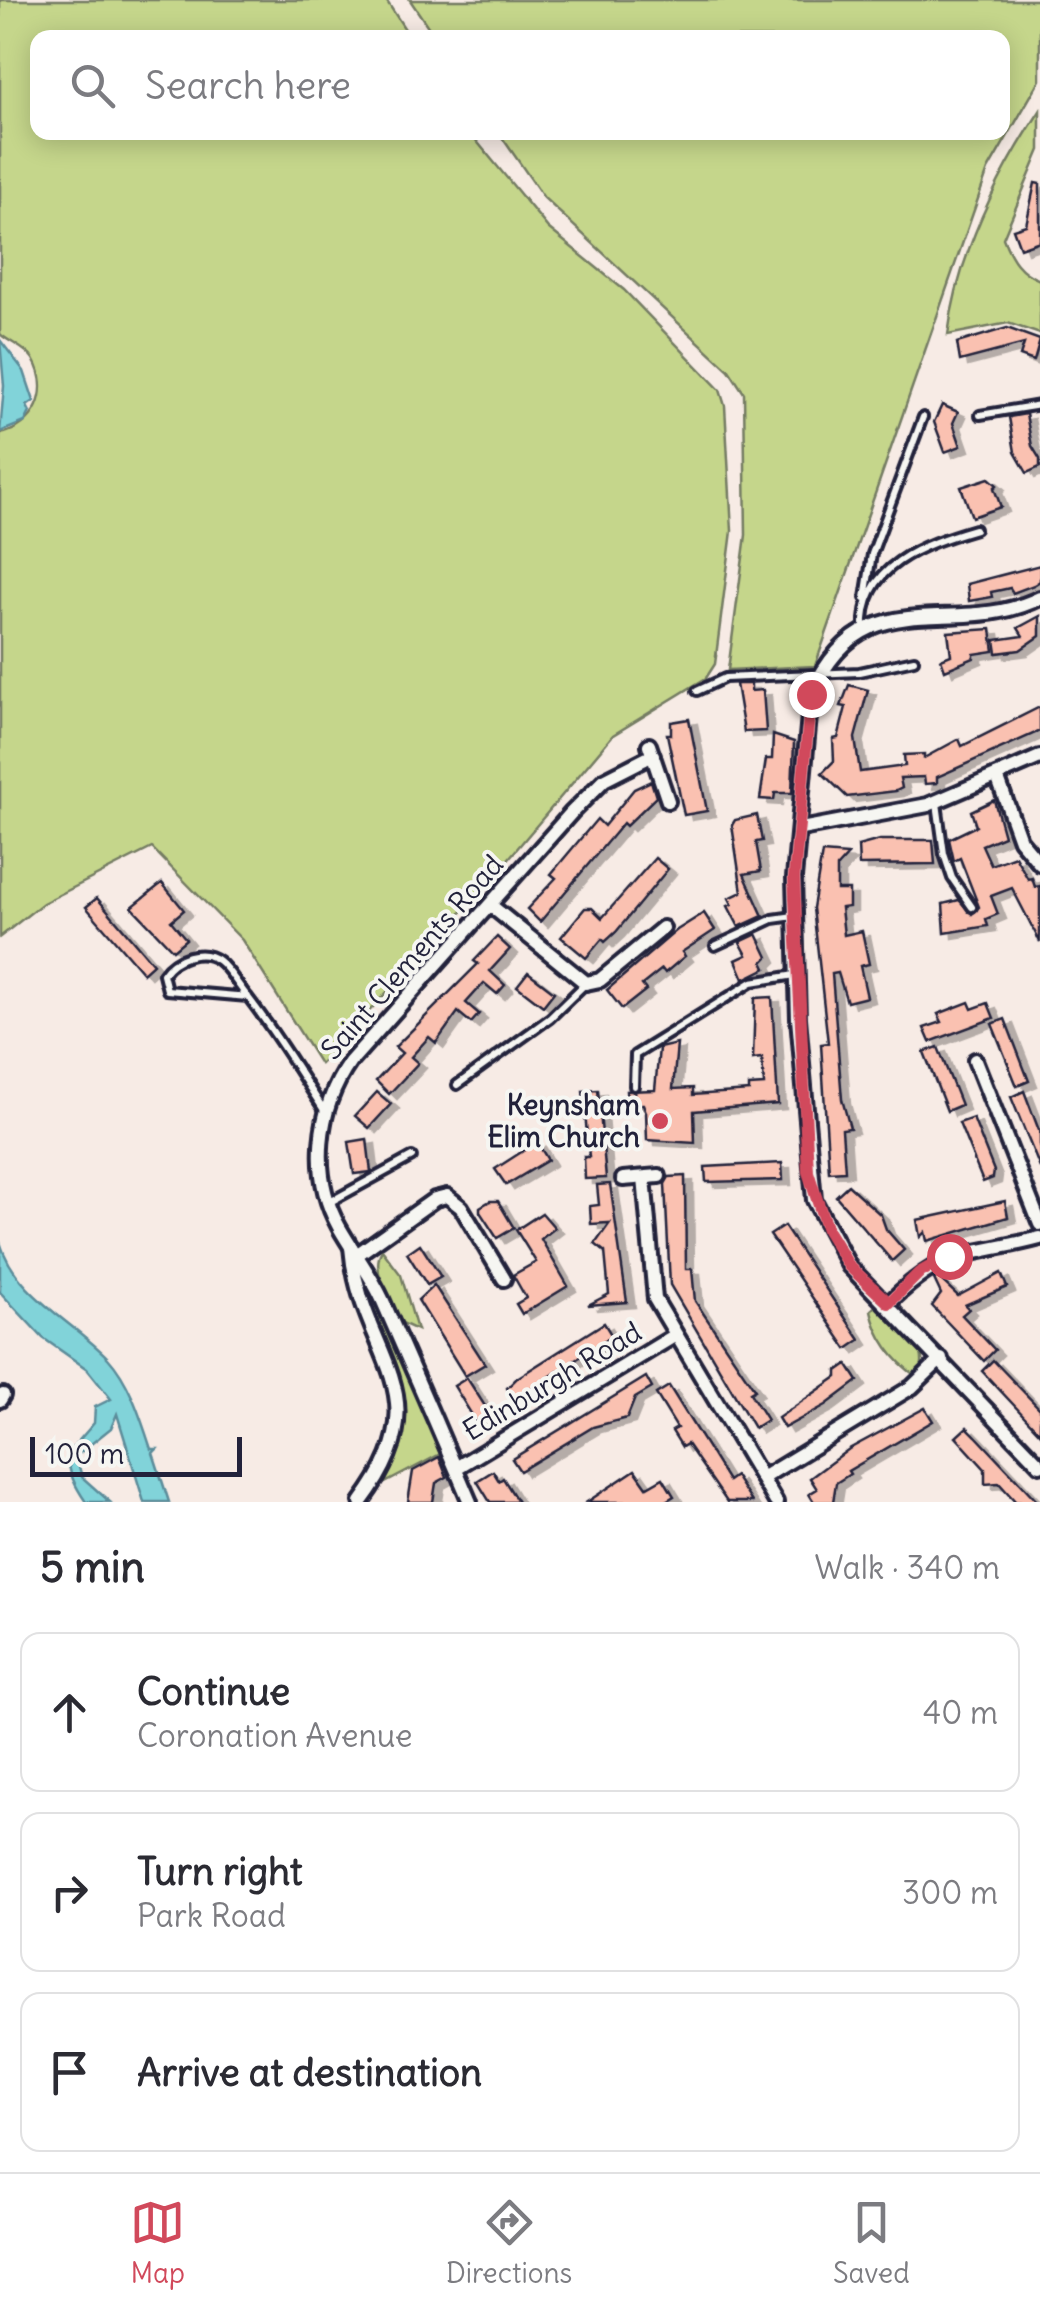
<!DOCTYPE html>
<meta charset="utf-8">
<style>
:root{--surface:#fff;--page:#f7f7f7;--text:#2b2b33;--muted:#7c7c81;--line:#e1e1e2;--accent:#d1495b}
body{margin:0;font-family:Delius,sans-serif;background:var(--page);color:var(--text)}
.scale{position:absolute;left:30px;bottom:25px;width:212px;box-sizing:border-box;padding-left:10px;border:5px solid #22223b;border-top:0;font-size:28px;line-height:35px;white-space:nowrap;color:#22223b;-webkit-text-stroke:8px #f6f6f2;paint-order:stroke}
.stop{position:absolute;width:30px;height:30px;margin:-22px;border:8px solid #d1495b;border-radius:50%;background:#fff}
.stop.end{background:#d1495b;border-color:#fff;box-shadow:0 2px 10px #0008}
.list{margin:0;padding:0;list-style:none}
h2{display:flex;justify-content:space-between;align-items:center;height:130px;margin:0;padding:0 40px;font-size:42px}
h2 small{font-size:32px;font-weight:400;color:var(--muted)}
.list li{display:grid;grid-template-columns:65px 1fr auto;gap:30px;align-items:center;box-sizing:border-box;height:160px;margin:0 20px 20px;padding:0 20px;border:2px solid var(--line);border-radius:20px}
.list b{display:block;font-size:38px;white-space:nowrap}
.list p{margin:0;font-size:32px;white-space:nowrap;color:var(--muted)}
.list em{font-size:32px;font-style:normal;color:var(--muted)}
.icon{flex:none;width:55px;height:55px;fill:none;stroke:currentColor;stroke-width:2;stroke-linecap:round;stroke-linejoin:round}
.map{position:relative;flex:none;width:1040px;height:1502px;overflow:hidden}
.search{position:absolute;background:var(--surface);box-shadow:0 5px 25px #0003;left:30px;right:30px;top:30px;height:110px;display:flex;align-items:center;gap:25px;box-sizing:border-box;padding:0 35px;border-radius:20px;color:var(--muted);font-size:38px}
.sheet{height:670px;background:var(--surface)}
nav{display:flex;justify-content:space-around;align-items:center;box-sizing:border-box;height:140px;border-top:2px solid var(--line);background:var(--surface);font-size:28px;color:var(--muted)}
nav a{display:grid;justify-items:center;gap:5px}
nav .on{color:var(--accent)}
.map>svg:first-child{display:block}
.green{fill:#c5d68b;stroke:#747c63;stroke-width:2.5}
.water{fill:#81d3d9;stroke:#5b8c9a;stroke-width:2.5}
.building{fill:#fac1b1;stroke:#22223b;stroke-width:2.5;filter:url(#shadow)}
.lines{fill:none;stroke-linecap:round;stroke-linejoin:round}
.service-casing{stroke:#22223b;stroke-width:14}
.minor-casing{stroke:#22223b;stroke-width:20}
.service{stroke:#f6f6f2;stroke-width:6}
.minor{stroke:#f6f6f2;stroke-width:12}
.route{stroke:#d1495b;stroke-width:12}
.poi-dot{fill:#d1495b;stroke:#f6f6f2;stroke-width:4}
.labels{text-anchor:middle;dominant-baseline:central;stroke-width:8;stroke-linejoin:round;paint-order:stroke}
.street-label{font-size:28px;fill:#22223b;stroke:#f6f6f2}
.poi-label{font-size:28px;font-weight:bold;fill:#22223b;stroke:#f6f6f2;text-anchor:end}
</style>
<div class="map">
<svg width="1040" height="1502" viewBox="0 0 1040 1502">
<defs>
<filter id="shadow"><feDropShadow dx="8" dy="5" stdDeviation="0" flood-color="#0004"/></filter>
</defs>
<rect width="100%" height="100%" fill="#f7ebe5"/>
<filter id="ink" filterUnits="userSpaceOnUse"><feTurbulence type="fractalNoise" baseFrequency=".01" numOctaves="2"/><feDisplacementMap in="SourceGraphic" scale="20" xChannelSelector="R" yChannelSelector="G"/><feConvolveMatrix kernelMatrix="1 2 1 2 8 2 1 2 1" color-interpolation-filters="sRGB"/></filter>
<g filter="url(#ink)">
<g class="green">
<path d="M0 0H386L410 37 38 38V132L470 133 548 228 624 290 720 390 725 406 732 531 715 664 706 678 613 735 483 889 320 1064 242 940 152 848 43 903 0 937V434C35 427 52 392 33 359 27 349 9 342 0 334Z"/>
<polygon points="410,0 1040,0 1040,80 988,170 815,666 728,670 746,535 744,393 729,370 544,198 499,133 1002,132 1002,38 435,37"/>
<path d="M1040 111V150L1003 238C1011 258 1019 272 1040 280V334L1008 323 948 335C958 254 996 178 1040 111Z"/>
<path d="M382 1250 401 1275 417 1330 402 1323C392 1303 369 1271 382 1250Z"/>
<polygon points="364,1273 442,1453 385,1483 402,1444 404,1402 357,1275"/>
<path d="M879 1303C896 1321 938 1352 916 1376 894 1361 876 1337 871 1310Z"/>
</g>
<g class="water">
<polygon points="0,340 24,371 34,401 27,406 30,412 25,422 0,432 4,386"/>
<path d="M0 1242C15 1294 72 1321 108 1358 130 1382 141 1419 151 1449H157L153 1453 169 1502H144L117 1414 111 1428 76 1456 82 1477 110 1502H86C75 1486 68 1473 68 1453L94 1423 95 1407 111 1399 87 1369 43 1338 0 1292Z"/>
</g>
<g class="building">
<polygon points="1035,183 1040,184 1040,241 1020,248 1013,229 1026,225"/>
<polygon points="1007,328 1040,340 1034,361 1020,356 1024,344 960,361 957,343"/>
<polygon points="942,405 958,412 953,423 961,446 945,452 934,422"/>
<polygon points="1026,414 1032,446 1040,459 1040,467 1027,473 1015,452 1009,417"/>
<polygon points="989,478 997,485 994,488 1001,507 972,517 961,487"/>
<polygon points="1040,565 1040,581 1034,585 1013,593 1010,588 1001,590 991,592 992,597 969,601 967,584"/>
<polygon points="1040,616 1040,636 1020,650 997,653 995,640 1023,636 1018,628"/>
<polygon points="991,629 994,651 974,654 974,658 945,670 941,659 951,655 948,632"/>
<polygon points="736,684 751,684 751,691 763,690 766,731 744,732"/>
<polygon points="849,685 868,690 855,738 860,772 905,766 904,755 924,754 924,758 959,739 962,746 1040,707 1040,731 937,777 937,783 925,784 924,777 900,778 902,788 896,791 847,797 822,773 834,761 833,739 838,738 846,707 841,706"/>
<polygon points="689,719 707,811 684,815 667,734 671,734 671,722"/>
<polygon points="773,735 794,742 792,793 775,793 774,800 760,799 766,759 772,759"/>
<polygon points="651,781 656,797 626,826 623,823 540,922 527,909 556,878 551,874 597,819 604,826 634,789"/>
<polygon points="994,800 1004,836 982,845 991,865 1015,856 1028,879 1032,878 1035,887 1040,886 1040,942 1012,888 991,896 998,914 986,919 988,926 945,933 943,904 959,900 972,914 979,907 960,858 954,861 949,839 976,826 971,811"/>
<polygon points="757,815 762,841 756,842 761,871 744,874 763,916 739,927 728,906 732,904 729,898 742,892 732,825 735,820"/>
<polygon points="880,840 933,840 935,864 859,865 858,846"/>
<polygon points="822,853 848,855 837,867 837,890 849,890 849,907 841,908 844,935 862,931 869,964 860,966 867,997 847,1002 838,973 832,974 842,1099 850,1128 842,1129 845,1171 829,1172 821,1044 828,1043 813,908"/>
<polygon points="655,858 668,869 616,932 605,942 602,939 586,958 561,937 585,908 592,908 602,918"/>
<polygon points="162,883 184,910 171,921 186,939 173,950 132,907"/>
<polygon points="97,898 153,964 143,973 86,907"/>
<polygon points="704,913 715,930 682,952 685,956 665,973 662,969 642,985 646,990 622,1009 607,990 677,930"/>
<polygon points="757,934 768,957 763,962 766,968 744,979 736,960 747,955 740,942"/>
<polygon points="497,937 510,949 490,971 505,985 497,994 484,983 466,1003 479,1014 471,1023 458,1012 436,1043 429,1037 411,1057 418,1063 389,1094 376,1081 402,1053 395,1047 478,964 474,961"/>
<polygon points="528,972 554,992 543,1006 517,986"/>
<polygon points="772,997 778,1104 694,1111 695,1143 647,1140 646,1112 643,1104 627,1104 626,1091 655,1090 659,1048 677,1044 673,1089 693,1088 693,1095 749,1091 749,1086 764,1085 762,1058 753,1059 755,998"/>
<polygon points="969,1002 972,1009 988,1003 994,1018 930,1042 924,1028 942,1022 938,1014"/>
<polygon points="1005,1019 1029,1081 1017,1086 992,1024"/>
<polygon points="938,1047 961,1105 947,1111 924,1052"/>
<polygon points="598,1090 606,1178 585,1179 584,1157 589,1157 583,1091"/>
<polygon points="1024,1091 1040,1133 1040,1168 1011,1097"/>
<polygon points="377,1092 391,1104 369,1128 355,1116"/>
<polygon points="973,1118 994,1171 993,1178 983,1182 959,1123"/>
<polygon points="367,1139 371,1172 354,1174 349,1142"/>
<polygon points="537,1142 548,1160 506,1185 495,1169"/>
<polygon points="782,1163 783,1180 706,1182 705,1167"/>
<polygon points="685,1176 686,1269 692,1269 695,1301 755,1390 750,1393 767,1420 754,1428 670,1285 665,1184 669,1177"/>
<polygon points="610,1184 627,1302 588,1305 609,1294 605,1252 595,1244 610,1223 591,1224 590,1206 599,1205 597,1185"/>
<polygon points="848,1185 881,1215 886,1229 904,1250 892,1261 836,1196"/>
<polygon points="490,1201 498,1201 514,1228 497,1238 480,1212 480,1207"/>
<polygon points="1005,1201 1008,1217 927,1241 925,1232 920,1237 917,1220"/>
<polygon points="542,1213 555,1228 541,1239 568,1286 522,1314 516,1304 526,1298 513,1275 536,1262 516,1230"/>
<polygon points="784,1226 860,1340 847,1349 770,1235"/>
<polygon points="420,1244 441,1277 427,1285 407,1253"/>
<polygon points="1001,1273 1007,1287 965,1305 969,1309 962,1315 995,1350 984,1361 932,1306 941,1294 934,1279 938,1277 958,1296"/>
<polygon points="434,1285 485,1364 465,1376 418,1300"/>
<polygon points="604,1323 612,1336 514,1400 507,1388 517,1378"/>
<polygon points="993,1360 1040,1409 1040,1433 982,1371"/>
<polygon points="847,1364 858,1381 826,1405 784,1428 778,1418 837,1377 837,1371"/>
<polygon points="646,1377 652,1388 635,1398 627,1418 593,1427 520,1471 512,1459"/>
<polygon points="467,1378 492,1417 478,1425 454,1386"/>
<polygon points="669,1386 728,1481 735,1476 752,1502 727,1502 687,1444 682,1447 672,1431 677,1428 656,1394"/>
<polygon points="925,1408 933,1421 848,1471 850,1474 836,1483 833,1502 814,1502 809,1494 817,1489 810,1478 849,1449"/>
<polygon points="967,1427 976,1436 1038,1502 1016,1502 999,1483 985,1484 985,1469 956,1437"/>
<polygon points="439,1457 447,1477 436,1483 433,1502 408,1502 413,1471"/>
<polygon points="635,1470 647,1487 663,1478 674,1496 664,1502 587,1502"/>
<polygon points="493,1471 499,1481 503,1478 518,1502 490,1502 477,1481"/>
</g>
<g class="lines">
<g class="service-casing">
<g id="service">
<polyline points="980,415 1040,405"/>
<polyline points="865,598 872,554 923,417"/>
<path d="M864 630C860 566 924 544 975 529"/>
<polyline points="697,691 725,678 859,672 914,660"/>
<polyline points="937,803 944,854 952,878 972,907"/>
<polyline points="715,946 773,919 794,916"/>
<path d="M248 997 167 990 163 974C174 958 201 947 219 961 228 968 236 982 244 992 275 1031 297 1069 324 1110"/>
<polyline points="457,1085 550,1018 585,984"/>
<polyline points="634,1086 635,1055 752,982 795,975"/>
<polyline points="330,1202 412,1157"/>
</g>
</g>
<g class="minor-casing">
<g id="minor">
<path d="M1040 598C953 641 864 575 811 694L794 878 798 1018 814 1200 849 1266 1040 1465"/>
<polyline points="649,745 668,801"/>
<polyline points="997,776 1020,840 1040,864"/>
<polyline points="801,829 928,805 1040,757"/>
<polyline points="490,905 586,983 600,980 663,928"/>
<polyline points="975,1060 1040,1224"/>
<polyline points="644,1178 655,1299 776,1502"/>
<polyline points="623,1179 659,1176"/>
<path d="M351 1247C359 1355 445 1391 361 1502"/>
<polyline points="358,1254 435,1199 447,1196 461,1207 504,1279"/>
<path d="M889 1303C946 1246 969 1257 1040 1238"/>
<polyline points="0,1400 3,1395"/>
<polyline points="456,1468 674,1336"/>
<polyline points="762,1478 912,1387 941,1359"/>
<path d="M470 1502C441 1434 412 1367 382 1299 370 1273 353 1252 339 1227 310 1175 317 1109 350 1062L572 812 604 780 653 755"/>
</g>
</g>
<use href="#service" class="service"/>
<use href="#minor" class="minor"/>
</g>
</g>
<g class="lines" filter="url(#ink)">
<polyline class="route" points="811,694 794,878 808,1172 827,1230 849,1266 889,1303 919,1273 949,1256"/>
</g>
<circle class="poi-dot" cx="660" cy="1121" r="10"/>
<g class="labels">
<g class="street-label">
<text transform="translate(412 957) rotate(-49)">Saint Clements Road</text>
<text transform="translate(552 1381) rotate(-31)">Edinburgh Road</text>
</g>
<g class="poi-label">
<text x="640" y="1105">Keynsham<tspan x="640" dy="32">Elim Church</tspan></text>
</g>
</g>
</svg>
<div class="scale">100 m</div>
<div class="stop" style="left:949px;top:1256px"></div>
<div class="stop end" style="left:811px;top:694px"></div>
<div class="search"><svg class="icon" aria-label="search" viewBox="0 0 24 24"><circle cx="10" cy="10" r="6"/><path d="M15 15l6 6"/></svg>Search here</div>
</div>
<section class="sheet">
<h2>5 min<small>Walk · 340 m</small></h2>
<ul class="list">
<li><svg class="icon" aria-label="ahead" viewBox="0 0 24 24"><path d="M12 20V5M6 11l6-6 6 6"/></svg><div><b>Continue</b><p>Coronation Avenue</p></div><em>40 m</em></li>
<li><svg class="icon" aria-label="right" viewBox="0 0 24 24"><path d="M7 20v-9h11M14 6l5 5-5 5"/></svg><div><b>Turn right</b><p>Park Road</p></div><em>300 m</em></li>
<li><svg class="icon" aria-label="arrive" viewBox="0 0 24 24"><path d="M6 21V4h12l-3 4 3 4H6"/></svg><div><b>Arrive at destination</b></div></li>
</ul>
</section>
<nav>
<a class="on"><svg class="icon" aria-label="map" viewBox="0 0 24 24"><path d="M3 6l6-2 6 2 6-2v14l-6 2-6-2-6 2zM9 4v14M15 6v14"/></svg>Map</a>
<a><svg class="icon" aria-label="directions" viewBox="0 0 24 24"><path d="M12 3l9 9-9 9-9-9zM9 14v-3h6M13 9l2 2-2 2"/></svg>Directions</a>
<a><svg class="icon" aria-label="saved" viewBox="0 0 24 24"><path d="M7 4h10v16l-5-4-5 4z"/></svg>Saved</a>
</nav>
